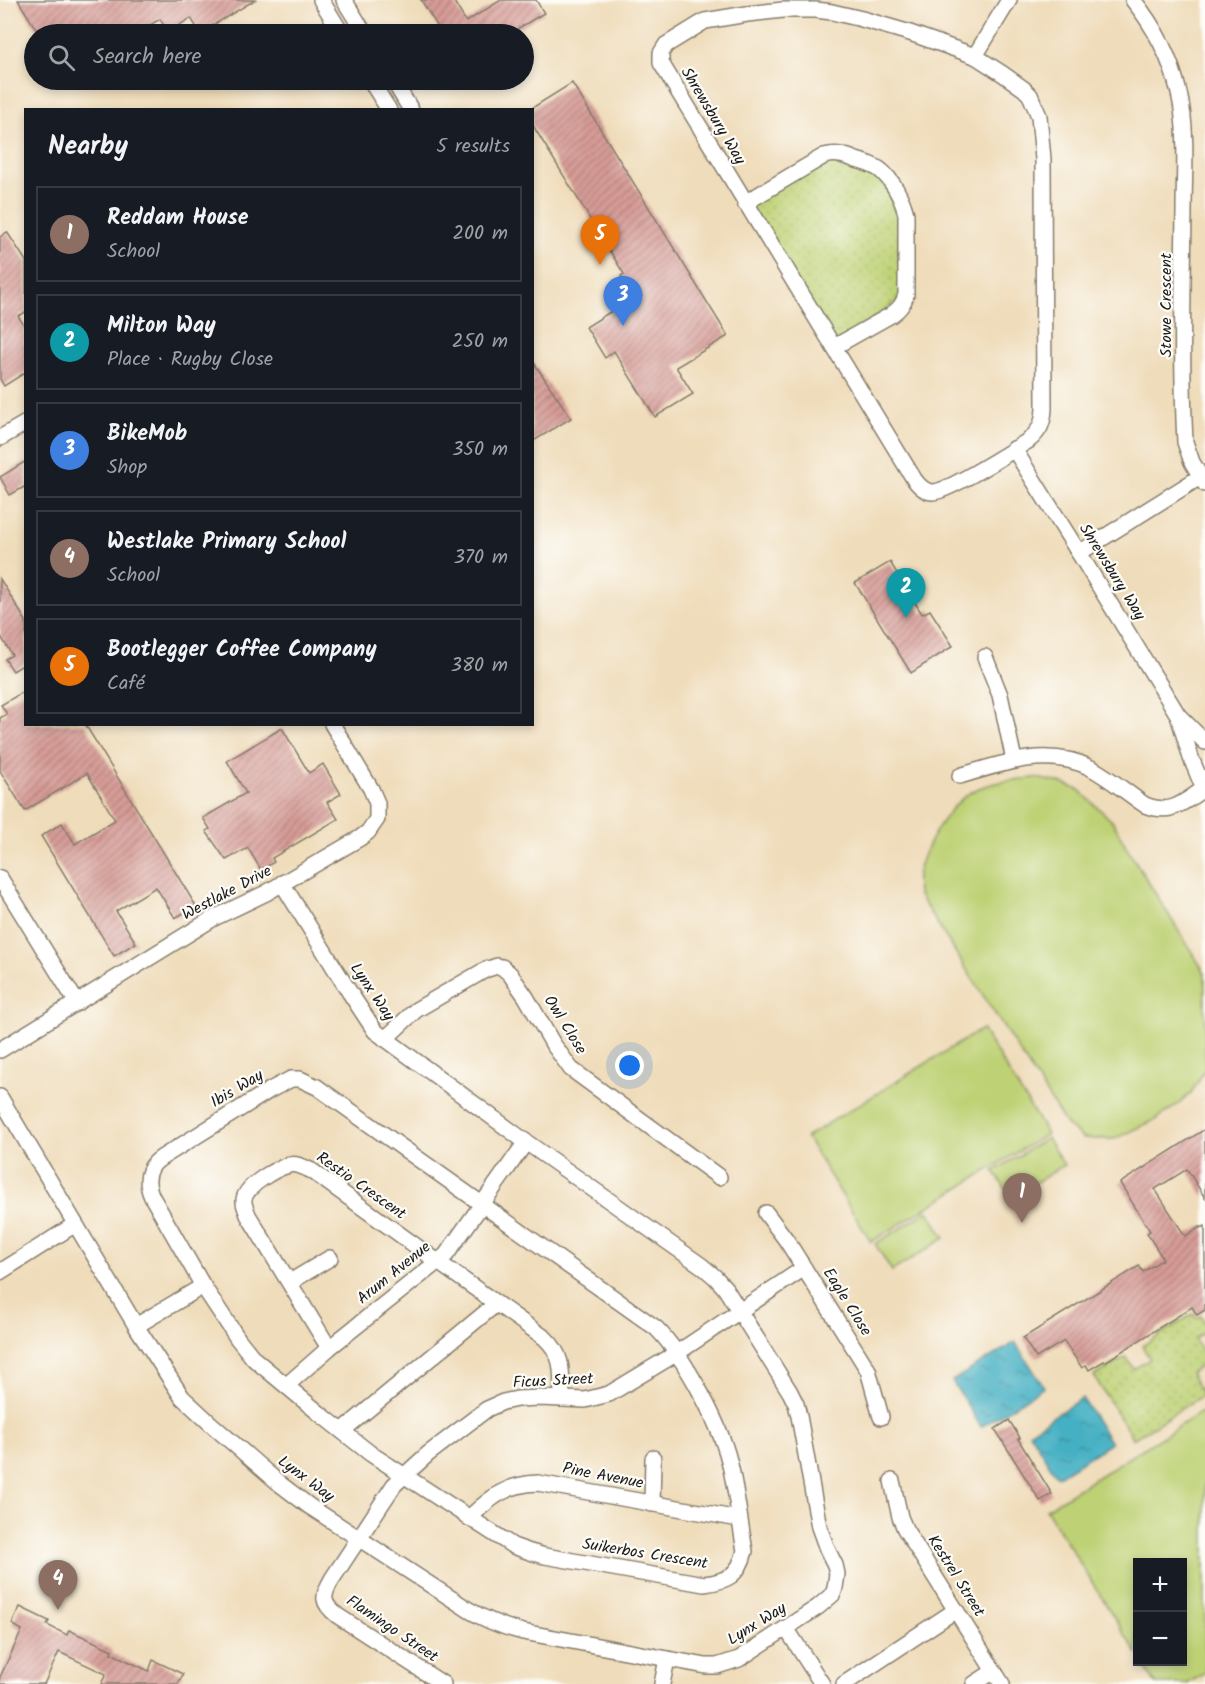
<!DOCTYPE html>
<meta charset="utf-8">
<style>
:root{--surface:#171b24;--page:#20242c;--text:#f1f3f6;--muted:#9ea1a6;--line:#363941;--accent:#d1495b}
body{margin:0;font-family:Kalam,sans-serif;background:var(--page);color:var(--text)}
.controls{position:absolute;right:18px;bottom:18px;display:grid;overflow:hidden;border-radius:0px;box-shadow:0 3px 9px #0003}
.controls button{width:54px;height:54px;display:grid;place-items:center;padding:0;border:0;border-bottom:2px solid var(--line);background:var(--surface);color:var(--text);font:30px sans-serif}
.you{position:absolute;left:630px;top:1066px;width:21px;height:21px;margin:-15px;border:4px solid #fff;border-radius:50%;background:#1a73e8;box-shadow:0 0 0 9px #1a73e833}
.badge{display:grid;place-items:center;width:39px;height:39px;border-radius:50%;background:var(--accent);color:#fff;font-size:20px;font-weight:700}
.pin{position:absolute;translate:-50% -50px;filter:drop-shadow(0 2px 3px #0008)}
.pin::after{content:'';position:absolute;top:32px;width:21px;height:18px;background:inherit;clip-path:polygon(0 0,100% 0,50% 100%)}
.list{margin:0;padding:0;list-style:none}
h2{display:flex;justify-content:space-between;align-items:center;height:78px;margin:0;padding:0 24px;font-size:26px}
h2 small{font-size:20px;font-weight:400;color:var(--muted)}
.list li{display:grid;grid-template-columns:39px 1fr auto;gap:18px;align-items:center;box-sizing:border-box;height:96px;margin:0 12px 12px;padding:0 12px;border:2px solid var(--line);border-radius:0px}
.list b{display:block;font-size:22px;white-space:nowrap}
.list p{margin:0;font-size:20px;white-space:nowrap;color:var(--muted)}
.list em{font-size:20px;font-style:normal;color:var(--muted)}
.icon{flex:none;width:33px;height:33px;fill:none;stroke:currentColor;stroke-width:2;stroke-linecap:round;stroke-linejoin:round}
.map{position:relative;flex:none;width:1205px;height:1684px;overflow:hidden}
.search{position:absolute;background:var(--surface);box-shadow:0 3px 9px #0003;left:24px;top:24px;width:510px;height:66px;display:flex;align-items:center;gap:15px;box-sizing:border-box;padding:0 21px;border-radius:33px;color:var(--muted);font-size:22px}
.panel{position:absolute;background:var(--surface);box-shadow:0 3px 9px #0003;left:24px;top:108px;width:510px;height:618px;border-radius:0px}
.map>svg:first-child{display:block}
.park{fill:url(#park-dots);stroke:#6d7648;stroke-width:1.5}
.pitch{fill:#bed174;stroke:#6d7648;stroke-width:1.5}
.water{fill:url(#water-ripples);stroke:#306670;stroke-width:1.5}
.building{fill:url(#building-hatch)}
.lines{fill:none;stroke-linecap:round;stroke-linejoin:round}
.minor-casing{stroke:#867c6b;stroke-width:18}
.minor{stroke:#fff;stroke-width:15}
.labels{text-anchor:middle;dominant-baseline:central;stroke-width:4.5;stroke-linejoin:round;paint-order:stroke}
.street-label{font-size:16px;fill:#1c1c1c;stroke:#fdfcf7}
</style>
<div class="map">
<svg width="1205" height="1684" viewBox="0 0 1205 1684">
<defs>
<pattern id="park-dots" width="8" height="8" patternUnits="userSpaceOnUse" patternTransform="scale(1.5)"><rect width="8" height="8" fill="#bed174"/><path d="M2 2h.1M6 6h.1" fill="none" stroke="#a3b364" stroke-width="1.8" stroke-linecap="round"/></pattern>
<pattern id="water-ripples" width="26" height="14" patternUnits="userSpaceOnUse" patternTransform="scale(1.5)"><rect width="26" height="14" fill="#45b0c3"/><path d="M2 4q2-2 4 0t4 0M15 11q2-2 4 0t4 0" fill="none" stroke="#398e9e"/></pattern>
<pattern id="building-hatch" width="6" height="6" patternUnits="userSpaceOnUse" patternTransform="scale(1.5)"><rect width="6" height="6" fill="#d79c97"/><path d="M-1 1l2-2M0 6l6-6M5 7l2-2" fill="none" stroke="#ae7e7a"/></pattern>
</defs>
<rect width="100%" height="100%" fill="#fdfcf7"/>
<filter id="ink" filterUnits="userSpaceOnUse"><feTurbulence type="fractalNoise" baseFrequency=".0167" numOctaves="2"/><feDisplacementMap in="SourceGraphic" scale="12" xChannelSelector="R" yChannelSelector="G"/><feConvolveMatrix kernelMatrix="1 2 1 2 8 2 1 2 1" color-interpolation-filters="sRGB"/></filter>
<filter id="wash" filterUnits="userSpaceOnUse"><feTurbulence type="fractalNoise" baseFrequency=".008" numOctaves="4" result="noise"/><feDisplacementMap in="SourceGraphic" scale="24" xChannelSelector="R" yChannelSelector="G"/><feGaussianBlur stdDeviation="1.35" result="paint"/><feColorMatrix in="noise" values="0 0 0 0 0 0 0 0 0 0 0 0 0 0 0 0 0 1.4 0 .05"/><feComposite in="paint" operator="in"/></filter>
<g filter="url(#wash)">
<rect width="100%" height="100%" fill="#efdcba"/>
<g class="park">
<polygon points="824,156 866,163 898,194 906,295 834,347 745,203"/>
<polygon points="1193,1314 1196,1318 1201,1316 1205,1323 1205,1332 1194,1339 1205,1356 1205,1364 1190,1373 1203,1395 1133,1439 1094,1376 1126,1357 1134,1369 1150,1359 1142,1346"/>
</g>
<g class="pitch">
<path d="M1036 778 1061 783 1079 790 1113 822 1127 848 1205 973V1070L1191 1093 1180 1103 1157 1119 1114 1139H1096L1083 1138 1067 1126 918 894C918 888 916 881 917 876 923 847 950 801 977 789 996 781 1016 779 1036 778Z"/>
<polygon points="982,1029 1047,1134 871,1242 806,1137"/>
<polygon points="1047,1138 1064,1165 1011,1198 994,1171"/>
<polygon points="928,1211 945,1238 892,1271 875,1244"/>
<polygon points="1205,1410 1205,1673 1187,1684 1156,1684 1142,1662 1182,1662 1182,1562 1138,1562 1137,1654 1046,1509"/>
</g>
<g class="water">
<polygon points="1015,1342 1044,1387 981,1427 952,1381"/>
<polygon points="1082,1398 1111,1443 1057,1477 1029,1432"/>
</g>
<g id="blocks">
<g class="building">
<polygon points="18,0 255,0 200,33 191,18 168,32 160,19 135,34 39,34"/>
<polygon points="421,0 453,0 466,22 501,0 536,0 544,13 509,34 442,34"/>
<polygon points="572,83 728,336 676,367 693,394 655,417 614,351 605,358 586,327 634,297 621,276 624,274 532,124 532,108"/>
<polygon points="7,232 26,261 26,312 18,316 26,328 26,372 4,386 0,379 0,237"/>
<polygon points="532,360 571,418 532,442"/>
<polygon points="26,461 26,486 10,495 0,477"/>
<polygon points="890,562 922,614 930,610 953,646 911,673 855,583"/>
<polygon points="0,579 26,621 26,663 13,671 5,659 12,655 0,635"/>
<polygon points="26,690 26,724 85,724 196,906 175,918 156,887 116,911 136,943 114,956 41,836 62,823 75,844 115,820 87,773 25,811 0,771 0,718 7,714 1,705"/>
<polygon points="282,728 309,773 323,764 341,794 327,802 338,819 272,858 274,862 261,870 248,848 226,860 206,831 210,829 203,818 246,793 227,761"/>
<polygon points="1205,1129 1205,1198 1187,1169 1155,1189 1185,1236 1200,1227 1200,1228 1205,1226 1205,1310 1197,1315 1192,1307 1105,1362 1104,1361 1089,1370 1086,1365 1082,1368 1064,1341 1036,1358 1023,1338 1139,1266 1143,1272 1163,1259 1147,1233 1150,1231 1120,1183"/>
<polygon points="1009,1420 1020,1438 1018,1439 1052,1494 1040,1501 995,1429"/>
<polygon points="20,1607 49,1621 47,1625 67,1635 69,1630 112,1650 111,1653 149,1671 153,1660 183,1674 178,1684 101,1684 106,1674 59,1652 44,1684 0,1684 0,1677 22,1630 12,1624"/>
</g>
</g>
</g>
<g filter="url(#ink)">
<use href="#blocks" fill-opacity="0" stroke="#867c6b" stroke-width="1.5"/>
<g class="lines">
<g class="minor-casing">
<g id="minor">
<polyline points="321,0 342,34"/>
<polyline points="344,0 365,34"/>
<path d="M1133 0C1155 27 1171 59 1179 93 1188 131 1184 174 1184 212 1183 289 1181 366 1185 442L1192 462 1205 484"/>
<path d="M783 10H816L832 12 862 19 910 33 975 56 1003 74 1024 89 1030 95 1039 116 1043 159 1044 409C1043 424 1040 431 1028 441 1011 451 948 492 933 492 925 492 919 486 914 479L661 63V53L666 45 705 21 747 14Z"/>
<polyline points="975,56 1009,0"/>
<polyline points="370,80 389,110"/>
<polyline points="393,80 411,110"/>
<path d="M745 203 824 156C836 153 844 155 856 160 864 162 872 165 879 169 892 179 902 198 906 214V295C903 305 899 309 891 315L834 347"/>
<polyline points="0,438 26,423"/>
<polyline points="1014,449 1079,553 1178,715 1191,758 1201,782"/>
<polyline points="1079,553 1200,477"/>
<polyline points="985,657 1000,695 1014,760"/>
<polyline points="1180,717 1205,742"/>
<path d="M960 776C1002 763 1048 747 1091 768 1110 778 1127 793 1145 805 1171 815 1181 804 1202 790"/>
<polyline points="0,878 77,1003"/>
<polyline points="385,1039 416,1010 485,970 497,966 502,967 510,974 526,997 553,1044 571,1069 719,1177"/>
<polyline points="0,1050 212,919 266,893 360,838 368,832 377,819 377,803 371,789 332,724"/>
<path d="M291 1079H300L317 1087C430 1167 542 1248 656 1328 685 1357 723 1428 731 1469 737 1496 740 1523 745 1551 739 1575 728 1581 704 1584L545 1556 530 1552 513 1546 371 1454 319 1413 254 1359 238 1339 203 1286 152 1197C145 1182 147 1167 161 1158L270 1090Z"/>
<path d="M0 1097 136 1326 182 1397 211 1424 280 1484 309 1506 469 1610C487 1621 503 1627 523 1632L706 1666H717L739 1659 818 1607 833 1594 835 1588 837 1574 835 1565 827 1549 819 1527 799 1416 796 1404 790 1392 725 1288 715 1277 702 1266 526 1142 375 1031 350 993 282 883"/>
<polyline points="766,1213 787,1241 868,1370 881,1417"/>
<polyline points="0,1272 74,1225"/>
<polyline points="290,1282 330,1258"/>
<polyline points="136,1326 203,1286"/>
<path d="M329 1348 248 1215C247 1211 244 1206 244 1202 242 1187 277 1168 289 1165 297 1163 305 1168 312 1171L438 1262 545 1338C565 1357 561 1373 562 1399"/>
<polyline points="287,1385 329,1348 446,1255 526,1142"/>
<polyline points="342,1431 496,1304"/>
<polyline points="892,1481 900,1517 905,1529 1002,1684"/>
<polyline points="652,1504 653,1458"/>
<path d="M469 1518C491 1497 507 1484 538 1483L739 1519"/>
<polyline points="786,1628 822,1684"/>
<path d="M443 1684 338 1616C321 1603 322 1596 332 1579L394 1485 428 1454 487 1409 503 1402 517 1399 540 1398 585 1400 609 1394 677 1353 804 1268"/>
<polyline points="662,1684 667,1659"/>
<polyline points="844,1684 956,1610"/>
<polyline points="974,1684 994,1671"/>
</g>
</g>
<use href="#minor" class="minor"/>
</g>
</g>
<g class="labels">
<g class="street-label">
<text transform="translate(713 116) rotate(59)">Shrewsbury Way</text>
<text transform="translate(1166 305) rotate(-90)">Stowe Crescent</text>
<text transform="translate(1112 572) rotate(58)">Shrewsbury Way</text>
<text transform="translate(227 893) rotate(-28)">Westlake Drive</text>
<text transform="translate(372 992) rotate(56)">Lynx Way</text>
<text transform="translate(565 1025) rotate(58)">Owl Close</text>
<text transform="translate(237 1089) rotate(-31)">Ibis Way</text>
<text transform="translate(361 1186) rotate(35)">Restio Crescent</text>
<text transform="translate(394 1273) rotate(-39)">Arum Avenue</text>
<text transform="translate(847 1302) rotate(58)">Eagle Close</text>
<text transform="translate(553 1381) rotate(-3)">Ficus Street</text>
<text transform="translate(603 1476) rotate(11)">Pine Avenue</text>
<text transform="translate(306 1479) rotate(37)">Lynx Way</text>
<text transform="translate(645 1554) rotate(9)">Suikerbos Crescent</text>
<text transform="translate(956 1576) rotate(58)">Kestrel Street</text>
<text transform="translate(757 1624) rotate(-32)">Lynx Way</text>
<text transform="translate(392 1629) rotate(34)">Flamingo Street</text>
</g>
</g>
</svg>
<div class="controls">
<button>+</button>
<button>−</button>
</div>
<div class="you"></div>
<div class="pin badge" style="left:1022px;top:1223px;background:#8d6e63">1</div>
<div class="pin badge" style="left:906px;top:618px;background:#0f9aa8">2</div>
<div class="pin badge" style="left:623px;top:326px;background:#3f7fe0">3</div>
<div class="pin badge" style="left:58px;top:1610px;background:#8d6e63">4</div>
<div class="pin badge" style="left:600px;top:265px;background:#e8710a">5</div>
<div class="search"><svg class="icon" aria-label="search" viewBox="0 0 24 24"><circle cx="10" cy="10" r="6"/><path d="M15 15l6 6"/></svg>Search here</div>
<section class="panel">
<h2>Nearby<small>5 results</small></h2>
<ul class="list">
<li><span class="badge" style="background:#8d6e63">1</span><div><b>Reddam House</b><p>School</p></div><em>200 m</em></li>
<li><span class="badge" style="background:#0f9aa8">2</span><div><b>Milton Way</b><p>Place · Rugby Close</p></div><em>250 m</em></li>
<li><span class="badge" style="background:#3f7fe0">3</span><div><b>BikeMob</b><p>Shop</p></div><em>350 m</em></li>
<li><span class="badge" style="background:#8d6e63">4</span><div><b>Westlake Primary School</b><p>School</p></div><em>370 m</em></li>
<li><span class="badge" style="background:#e8710a">5</span><div><b>Bootlegger Coffee Company</b><p>Café</p></div><em>380 m</em></li>
</ul>
</section>
</div>
